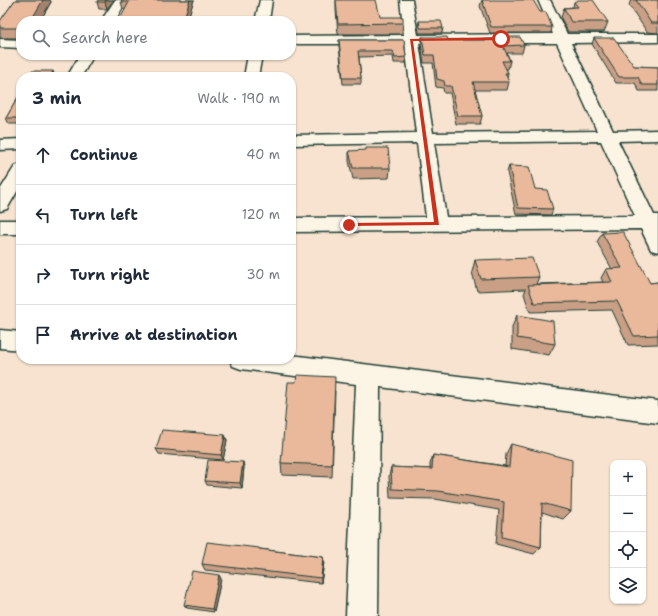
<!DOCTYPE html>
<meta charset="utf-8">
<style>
:root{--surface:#fff;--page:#f2f2f3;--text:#1f2937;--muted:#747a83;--line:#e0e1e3}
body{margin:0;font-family:"Shantell Sans",sans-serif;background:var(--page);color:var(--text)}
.controls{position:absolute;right:12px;bottom:12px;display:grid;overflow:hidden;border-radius:8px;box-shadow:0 1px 3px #0004}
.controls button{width:36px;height:36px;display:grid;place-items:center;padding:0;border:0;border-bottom:1px solid var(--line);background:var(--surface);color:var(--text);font:20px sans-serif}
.stop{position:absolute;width:12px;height:12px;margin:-9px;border:3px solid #c8321e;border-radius:50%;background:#fff}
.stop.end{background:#c8321e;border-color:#fff;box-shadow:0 1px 4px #0008}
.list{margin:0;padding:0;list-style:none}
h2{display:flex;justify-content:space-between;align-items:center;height:52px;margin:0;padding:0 16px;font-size:17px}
h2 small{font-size:13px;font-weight:400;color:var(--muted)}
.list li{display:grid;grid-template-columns:26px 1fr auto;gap:12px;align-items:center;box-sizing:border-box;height:60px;padding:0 16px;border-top:1px solid var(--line)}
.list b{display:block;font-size:15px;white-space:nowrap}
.list em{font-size:13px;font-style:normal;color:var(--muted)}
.icon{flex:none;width:22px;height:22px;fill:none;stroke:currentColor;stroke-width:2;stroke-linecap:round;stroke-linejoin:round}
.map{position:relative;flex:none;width:658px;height:616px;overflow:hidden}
.search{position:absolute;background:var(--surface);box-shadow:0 1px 3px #0004;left:16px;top:16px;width:280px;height:44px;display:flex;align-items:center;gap:10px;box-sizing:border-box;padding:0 14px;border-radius:16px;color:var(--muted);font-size:15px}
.panel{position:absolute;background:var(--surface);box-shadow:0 1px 3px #0004;left:16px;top:72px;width:280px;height:292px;border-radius:16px}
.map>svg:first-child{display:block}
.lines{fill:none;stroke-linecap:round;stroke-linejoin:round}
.street-casing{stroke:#1f3d34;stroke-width:3}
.street{fill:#fcf5e5;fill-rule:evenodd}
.wall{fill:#c99f86;stroke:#1f3d34}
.shaded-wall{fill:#a4826d;stroke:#1f3d34}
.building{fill:#eab99c;stroke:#1f3d34}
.route{fill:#c8321e}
</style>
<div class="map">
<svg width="658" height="616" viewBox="0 0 658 616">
<rect width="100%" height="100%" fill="#f7e3cf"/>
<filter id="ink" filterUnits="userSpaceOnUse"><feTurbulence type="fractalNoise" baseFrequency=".025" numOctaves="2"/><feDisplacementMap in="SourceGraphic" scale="8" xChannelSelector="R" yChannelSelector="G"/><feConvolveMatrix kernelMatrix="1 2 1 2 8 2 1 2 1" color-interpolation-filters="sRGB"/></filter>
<g filter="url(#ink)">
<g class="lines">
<g class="street-casing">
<g id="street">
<polygon points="115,0 127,0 115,21 101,21"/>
<polygon points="260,0 272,0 269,21 255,21"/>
<path d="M400 0H412L418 35 553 34 538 0H550L567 34H658V42L571 43 613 131 658 130V140L618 141 654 215H658V252L651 250 641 229 291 232V218L426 217 417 143 291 145V135L416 133 405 44H291V36L404 35ZM419 43H557L597 131 433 133ZM601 141 635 216 446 217 434 143Z"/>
<polygon points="0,39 21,40 21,48 0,47"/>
<polygon points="80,55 94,55 81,77 67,77"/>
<polygon points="248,55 262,55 258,77 244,77"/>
<polygon points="21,139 21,149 0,150 0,140"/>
<polygon points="21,164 21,185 7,209 0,211 0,190 15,166"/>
<rect x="0" y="220" width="21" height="14"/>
<polygon points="0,330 21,332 21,350 0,348"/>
<polygon points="291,355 658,401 658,423 380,387 378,616 346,616 356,384 241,369 233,366 229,359 291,359"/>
</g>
</g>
<use href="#street" class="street"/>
</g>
<g class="wall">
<polygon points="15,0 50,0 51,2 40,21 21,21 21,38 0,38 0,21"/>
<polygon points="98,0 114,0 107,9 99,9 97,2"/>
<polygon points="122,0 194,0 187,21 123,9 121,2"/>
<polygon points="336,0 380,17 403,23 402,34 338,34 336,10"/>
<polygon points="482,0 540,12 552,27 551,33 490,33 480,6"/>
<polygon points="631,0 658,0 658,33 647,32 629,5"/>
<polygon points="574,2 608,22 604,32 568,32 561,18 564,8 573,7"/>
<polygon points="419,21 443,28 442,33 419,33 418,27"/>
<polygon points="422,37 448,40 495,40 496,37 524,45 522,53 507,53 510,61 508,69 506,69 508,73 507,78 509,82 507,90 475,90 482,116 480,124 456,124 450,93 444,93 443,88 436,87 433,63 424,63 421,44"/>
<polygon points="594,38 634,66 658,67 658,91 639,91 635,83 616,83 592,44"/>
<polygon points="339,40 404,40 406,57 406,63 394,63 393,56 359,57 361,78 361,84 343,84 339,46"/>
<polygon points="21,92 21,124 9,124 6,118"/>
<polygon points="349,151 390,168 389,178 353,179 349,161"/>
<polygon points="509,166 535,189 553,209 551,215 516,214 507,172"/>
<polygon points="602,233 650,283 658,282 658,344 628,345 612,310 530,312 524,294 526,289 477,291 472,272 475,260 539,277 536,284 603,282 601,278 606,269 612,269 597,242"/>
<polygon points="517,315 555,344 549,355 512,349 512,327"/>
<polygon points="296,382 335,391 332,477 282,475 281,463"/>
<polygon points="225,435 227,440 223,460 159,454 156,449"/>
<polygon points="511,444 571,511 563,519 542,512 541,547 534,554 496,544 499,510 435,499 390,498 389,476 391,467 430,469 430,464 433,455 505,466 506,454"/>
<polygon points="243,462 244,467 242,488 207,485 205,481"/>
<polygon points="260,549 323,557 324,562 321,583 205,570 202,564"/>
<polygon points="219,575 221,579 214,612 187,608 184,605"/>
</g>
<g class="shaded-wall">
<polygon points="43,0 50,0 51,2 40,21 29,21"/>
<polygon points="106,0 114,0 107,9 105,2"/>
<polygon points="190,0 194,0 187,21 183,21"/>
<polygon points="53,71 55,77 50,77"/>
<polygon points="225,435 227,440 223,460 221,455"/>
<polygon points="243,462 244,467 242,488 240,483"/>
<polygon points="323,557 324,562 321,583 321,578"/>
<polygon points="219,575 221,579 214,612 212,609"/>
</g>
<g class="building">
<polygon points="15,0 43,0 33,17 29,21 21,21 21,28 0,28 0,21"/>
<polygon points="98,0 106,0 105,2 97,2"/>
<polygon points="122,0 190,0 183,21 119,21 129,2 121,2"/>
<polygon points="336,0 376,0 380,17 403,17 403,23 338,24"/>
<polygon points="482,0 533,0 540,12 546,12 552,27 491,27"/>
<polygon points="578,0 593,0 608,22 571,22 564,8 578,7 574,2"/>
<polygon points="636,0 658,0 658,23 651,23"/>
<polygon points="419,21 441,21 443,28 420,28"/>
<polygon points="422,37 447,37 448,40 497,40 496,37 520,37 524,45 503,46 510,61 502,61 508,73 505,73 509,82 473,82 482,116 458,116 451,86 445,86 444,81 437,79 434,55 425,55"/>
<polygon points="594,38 614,38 634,66 658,67 658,85 642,85 638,77 619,77"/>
<polygon points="339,40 404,40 406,57 395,58 393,51 358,51 361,78 343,78"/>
<polygon points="32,71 53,71 50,77 29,77"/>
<polygon points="21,92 21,118 6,118"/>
<polygon points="366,148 388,148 390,168 353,168 349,151 366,150"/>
<polygon points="509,166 529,167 535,189 547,190 553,209 518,208"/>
<polygon points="623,232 650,283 658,282 658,335 634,336 617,301 534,303 528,285 612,282 606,269 622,268 602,233"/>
<polygon points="532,258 539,277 481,279 475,260"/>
<polygon points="517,315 553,321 555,344 517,338"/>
<polygon points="297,375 335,377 332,465 281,463 288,382 296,382"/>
<polygon points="162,430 225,435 221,455 156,449"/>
<polygon points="511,444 572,460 571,511 542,503 541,547 502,537 504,502 438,491 392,489 391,467 432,469 433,455 509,467"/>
<polygon points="208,460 243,462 240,483 205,481"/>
<polygon points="207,542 259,548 259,549 323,557 321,578 202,564"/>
<polygon points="192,571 219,575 212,609 184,605"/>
</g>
</g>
<polygon class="route" points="501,37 503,40 413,41 439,225 347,226 347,223 349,223 434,222 410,39"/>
</svg>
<div class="controls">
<button>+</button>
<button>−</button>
<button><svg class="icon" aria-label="locate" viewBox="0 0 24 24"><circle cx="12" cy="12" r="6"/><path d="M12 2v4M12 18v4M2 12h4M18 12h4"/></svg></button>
<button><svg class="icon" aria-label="layers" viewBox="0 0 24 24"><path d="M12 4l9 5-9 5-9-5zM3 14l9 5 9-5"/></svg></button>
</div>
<div class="stop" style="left:501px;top:39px"></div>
<div class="stop end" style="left:349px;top:225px"></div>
<div class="search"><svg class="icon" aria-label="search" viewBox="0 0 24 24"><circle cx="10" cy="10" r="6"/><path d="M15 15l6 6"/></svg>Search here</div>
<section class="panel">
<h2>3 min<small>Walk · 190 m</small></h2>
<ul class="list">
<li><svg class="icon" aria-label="ahead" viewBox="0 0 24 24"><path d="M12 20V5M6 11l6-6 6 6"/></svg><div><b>Continue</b></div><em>40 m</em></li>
<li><svg class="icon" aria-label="left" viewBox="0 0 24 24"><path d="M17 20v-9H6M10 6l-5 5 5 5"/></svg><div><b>Turn left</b></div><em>120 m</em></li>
<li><svg class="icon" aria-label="right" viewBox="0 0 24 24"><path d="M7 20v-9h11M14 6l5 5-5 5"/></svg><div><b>Turn right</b></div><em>30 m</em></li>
<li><svg class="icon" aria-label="arrive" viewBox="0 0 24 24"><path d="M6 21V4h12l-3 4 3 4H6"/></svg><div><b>Arrive at destination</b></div></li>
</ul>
</section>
</div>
